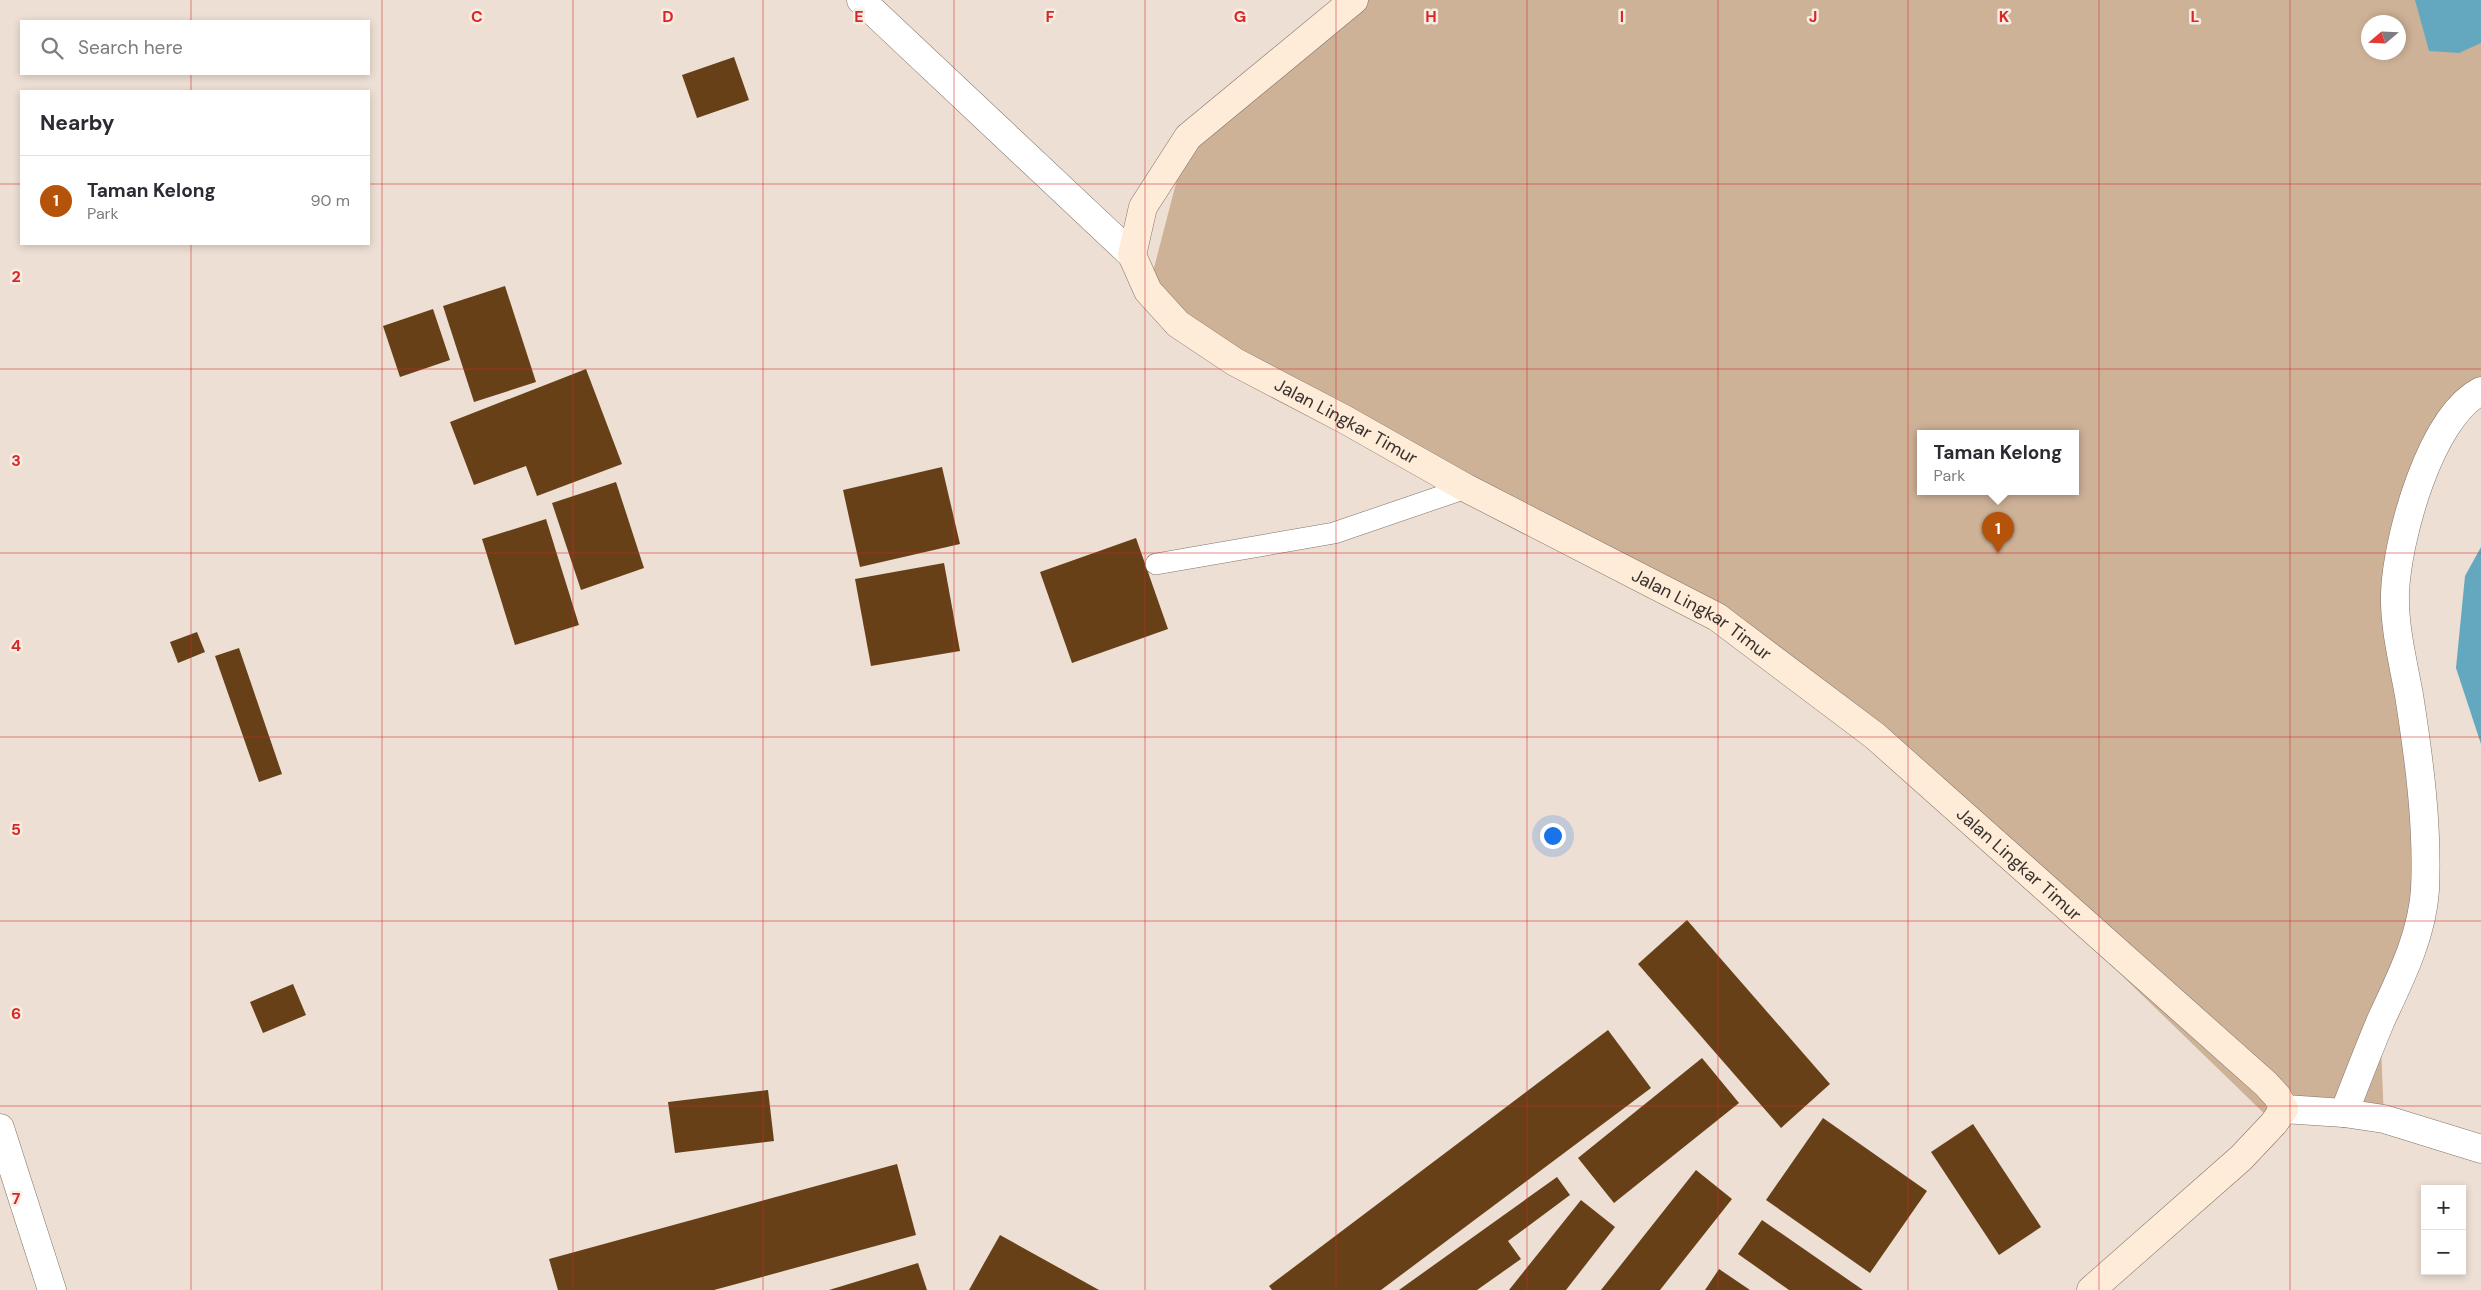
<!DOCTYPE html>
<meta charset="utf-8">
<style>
:root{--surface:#fff;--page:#f2f2f3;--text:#2b2b33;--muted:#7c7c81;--line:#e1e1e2;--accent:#b45309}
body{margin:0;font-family:"DM Sans",sans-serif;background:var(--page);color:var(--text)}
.controls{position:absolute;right:15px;bottom:15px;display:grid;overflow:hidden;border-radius:0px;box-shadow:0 2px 8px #0003}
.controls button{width:45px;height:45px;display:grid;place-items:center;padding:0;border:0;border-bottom:1px solid var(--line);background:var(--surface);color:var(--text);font:25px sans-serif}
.compass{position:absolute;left:2361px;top:15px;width:45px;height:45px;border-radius:50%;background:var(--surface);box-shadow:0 2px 8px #0003;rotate:251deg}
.you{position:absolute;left:1552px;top:835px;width:18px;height:18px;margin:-12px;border:4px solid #fff;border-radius:50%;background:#1a73e8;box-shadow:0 0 0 8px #1a73e833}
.badge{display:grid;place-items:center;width:32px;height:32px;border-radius:50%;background:var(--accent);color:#fff;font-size:16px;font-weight:700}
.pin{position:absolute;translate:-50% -41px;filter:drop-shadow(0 1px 2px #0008)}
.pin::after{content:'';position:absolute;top:26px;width:18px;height:15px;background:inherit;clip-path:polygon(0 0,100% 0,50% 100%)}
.popup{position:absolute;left:1917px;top:430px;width:162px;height:65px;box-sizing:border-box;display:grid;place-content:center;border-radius:0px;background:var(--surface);filter:drop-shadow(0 1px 4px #0005);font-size:16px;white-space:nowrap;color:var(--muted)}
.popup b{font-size:19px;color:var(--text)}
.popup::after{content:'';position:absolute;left:50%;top:100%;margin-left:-10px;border:10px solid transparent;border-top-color:var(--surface)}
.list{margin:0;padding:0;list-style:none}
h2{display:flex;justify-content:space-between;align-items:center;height:65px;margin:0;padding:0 20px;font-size:21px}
h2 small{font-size:16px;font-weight:400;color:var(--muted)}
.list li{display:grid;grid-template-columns:32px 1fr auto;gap:15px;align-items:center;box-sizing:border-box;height:90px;padding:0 20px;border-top:1px solid var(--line)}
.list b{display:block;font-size:19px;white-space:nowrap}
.list p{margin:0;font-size:16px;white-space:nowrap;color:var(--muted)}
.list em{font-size:16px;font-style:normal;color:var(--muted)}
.icon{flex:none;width:28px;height:28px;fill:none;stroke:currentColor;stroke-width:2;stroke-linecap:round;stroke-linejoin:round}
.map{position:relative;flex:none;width:2481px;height:1290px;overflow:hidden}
.search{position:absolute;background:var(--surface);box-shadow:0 2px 8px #0003;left:20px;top:20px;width:350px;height:55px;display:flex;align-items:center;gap:12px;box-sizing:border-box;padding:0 18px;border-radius:0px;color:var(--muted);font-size:19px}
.panel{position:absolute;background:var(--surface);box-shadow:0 2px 8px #0003;left:20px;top:90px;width:350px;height:155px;border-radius:0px}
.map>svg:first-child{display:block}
.green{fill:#ceb298;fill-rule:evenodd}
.water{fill:#63a8be}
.building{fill:#674018}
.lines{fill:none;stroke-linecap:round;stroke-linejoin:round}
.lane-casing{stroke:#7f7368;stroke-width:22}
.street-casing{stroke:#7f7368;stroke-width:29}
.secondary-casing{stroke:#7f7368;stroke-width:29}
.lane{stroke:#fff;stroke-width:21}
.street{stroke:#fff;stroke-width:28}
.secondary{stroke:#feebd8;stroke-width:28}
.grid{fill:none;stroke:#d62828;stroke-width:1;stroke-opacity:0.55}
.labels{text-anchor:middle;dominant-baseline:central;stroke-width:5;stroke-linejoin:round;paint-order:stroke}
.street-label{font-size:18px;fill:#39332f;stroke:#faece0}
.grid-label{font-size:16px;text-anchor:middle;font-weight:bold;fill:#d62828;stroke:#faece0;stroke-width:5;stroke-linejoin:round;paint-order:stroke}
</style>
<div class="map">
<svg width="2481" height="1290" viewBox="0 0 2481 1290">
<rect width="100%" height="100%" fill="#eddfd3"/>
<path class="green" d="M1354 0H2481V393L2411 512 2395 594 2419 760 2416 937 2380 1023 2384 1119 2274 1123 1875 736 1717 617 1344 419 1148 291 1188 137ZM2368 22H2398V52H2368ZM1920 434H2076V492H1920Z"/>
<g class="water">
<polygon points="2415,0 2481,0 2481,43 2459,53 2429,51"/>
<polygon points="2481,547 2481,744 2456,668 2465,576"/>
</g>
<g class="building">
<polygon points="734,57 749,100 697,118 682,75"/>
<polygon points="505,286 536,382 474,402 443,306"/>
<polygon points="433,309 450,360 400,377 383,326"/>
<polygon points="586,369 622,464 537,496 526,466 474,485 450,422"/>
<polygon points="942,467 960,544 860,567 843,490"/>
<polygon points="616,482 644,568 581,590 552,503"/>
<polygon points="546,519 579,625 515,645 482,539"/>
<polygon points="1136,538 1168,629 1072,663 1040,572"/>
<polygon points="944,563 960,651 871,666 855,579"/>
<polygon points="197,632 205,652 178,663 170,642"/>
<polygon points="239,648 282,774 259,782 215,656"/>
<polygon points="1687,920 1830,1084 1781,1128 1638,964"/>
<polygon points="293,984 306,1015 263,1033 250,1002"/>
<polygon points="1608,1030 1651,1088 1381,1290 1272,1290 1269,1286"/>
<polygon points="1702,1058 1739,1103 1614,1203 1578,1158"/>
<polygon points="768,1090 774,1141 675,1153 668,1102"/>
<polygon points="1823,1118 1927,1191 1870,1273 1766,1200"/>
<polygon points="1973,1124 2041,1227 1999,1255 1931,1152"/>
<polygon points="897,1164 916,1235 714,1290 558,1290 549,1259"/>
<polygon points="1696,1170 1732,1199 1660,1290 1601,1290"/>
<polygon points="1557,1177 1570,1195 1508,1241 1521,1259 1477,1290 1399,1290"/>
<polygon points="1581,1200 1615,1227 1566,1290 1509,1290"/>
<polygon points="1762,1220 1863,1290 1789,1290 1738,1254"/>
<polygon points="1000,1235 1099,1290 969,1290"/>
<polygon points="918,1263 927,1290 829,1290"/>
<polygon points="1719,1269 1750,1290 1705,1290"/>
</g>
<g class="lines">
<g class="lane-casing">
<polyline id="lane" points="1156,564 1334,533 1466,488"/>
</g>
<g class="street-casing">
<g id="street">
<polyline points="861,0 1132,255"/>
<polyline points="2284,1109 2344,1113 2384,1119 2481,1149"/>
<path d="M2344 1113C2356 1082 2368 1051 2381 1020 2400 979 2422 936 2425 890 2428 825 2419 759 2409 695 2403 662 2394 627 2395 593 2397 539 2430 417 2481 391"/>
<polyline points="0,1128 52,1290"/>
</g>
</g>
<g class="secondary-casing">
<g id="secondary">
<path id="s1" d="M1354 0 1188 137 1143 207 1132 255 1148 291 1178 324 1235 362 1344 419 1466 488 1717 617 1875 736 2266 1084 2277 1096 2284 1109 2274 1123 2241 1158 2091 1290"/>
</g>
</g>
<use href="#lane" class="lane"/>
<use href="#street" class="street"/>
<use href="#secondary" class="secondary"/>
</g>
<path class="grid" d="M191 0V21M382 0V1290M573 0V1290M763 0V1290M954 0V1290M1145 0V1290M1336 0V1290M1527 0V1290M1718 0V1290M1908 0V1290M2099 0V1290M2290 0V1290M191 74V91M0 184H21M369 184H2481M191 244V1290M0 369H2481M0 553H2481M0 737H2481M0 921H2481M0 1106H2481"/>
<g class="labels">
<g class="street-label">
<text stroke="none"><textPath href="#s1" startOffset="626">Jalan Lingkar Timur</textPath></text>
<text stroke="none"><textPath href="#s1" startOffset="1031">Jalan Lingkar Timur</textPath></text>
<text stroke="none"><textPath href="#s1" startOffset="1436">Jalan Lingkar Timur</textPath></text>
</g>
</g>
<g class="grid-label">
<text x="477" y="22">C</text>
<text x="668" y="22">D</text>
<text x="859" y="22">E</text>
<text x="1050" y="22">F</text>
<text x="1240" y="22">G</text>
<text x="1431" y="22">H</text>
<text x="1622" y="22">I</text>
<text x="1813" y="22">J</text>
<text x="2004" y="22">K</text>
<text x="2195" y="22">L</text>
<text x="16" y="282">2</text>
<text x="16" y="466">3</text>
<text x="16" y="651">4</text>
<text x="16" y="835">5</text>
<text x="16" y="1019">6</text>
<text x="16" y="1204">7</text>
</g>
</svg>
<div class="controls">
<button>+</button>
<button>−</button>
</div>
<svg class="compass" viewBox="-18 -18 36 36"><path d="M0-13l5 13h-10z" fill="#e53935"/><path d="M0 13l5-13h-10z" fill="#7c7c81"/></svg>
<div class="you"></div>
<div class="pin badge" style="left:1998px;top:553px">1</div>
<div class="popup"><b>Taman Kelong</b>Park</div>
<div class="search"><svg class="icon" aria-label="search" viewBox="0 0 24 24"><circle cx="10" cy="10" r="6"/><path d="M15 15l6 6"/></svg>Search here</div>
<section class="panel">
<h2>Nearby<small></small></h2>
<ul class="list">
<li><span class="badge">1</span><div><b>Taman Kelong</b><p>Park</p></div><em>90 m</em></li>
</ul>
</section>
</div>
